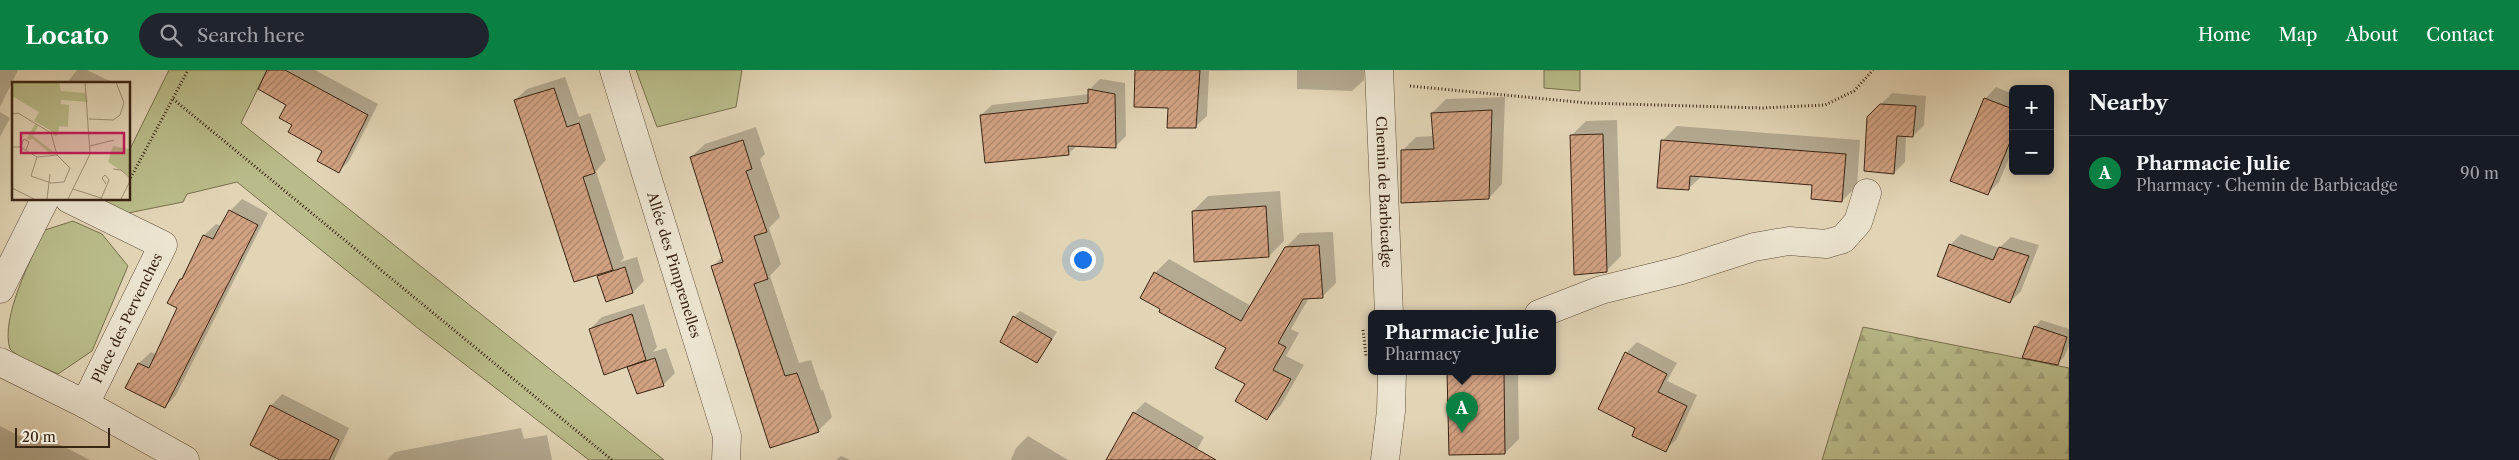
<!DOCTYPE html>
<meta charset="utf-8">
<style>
:root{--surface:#171b24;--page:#20242c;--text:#f1f3f6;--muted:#9ea1a6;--line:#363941;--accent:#0b8043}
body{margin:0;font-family:"Libre Caslon Text",serif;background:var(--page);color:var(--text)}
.controls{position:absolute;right:15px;top:15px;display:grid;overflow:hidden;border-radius:8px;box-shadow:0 2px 12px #0003}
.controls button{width:45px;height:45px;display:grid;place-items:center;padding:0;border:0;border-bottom:1px solid var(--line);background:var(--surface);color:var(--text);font:25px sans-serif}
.scale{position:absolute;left:15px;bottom:12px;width:95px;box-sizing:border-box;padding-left:5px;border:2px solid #382412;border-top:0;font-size:14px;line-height:18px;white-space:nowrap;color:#382412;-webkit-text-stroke:4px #ece4d0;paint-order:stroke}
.you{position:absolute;left:1082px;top:189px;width:18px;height:18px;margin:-12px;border:4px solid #fff;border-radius:50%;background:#1a73e8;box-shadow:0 0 0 8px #1a73e833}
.badge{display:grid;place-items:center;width:32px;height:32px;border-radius:50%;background:var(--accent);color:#fff;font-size:16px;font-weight:700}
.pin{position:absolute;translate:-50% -41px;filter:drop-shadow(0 1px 2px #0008)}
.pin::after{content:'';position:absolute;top:26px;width:18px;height:15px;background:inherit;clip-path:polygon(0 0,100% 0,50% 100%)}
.popup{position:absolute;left:1368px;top:240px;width:188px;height:65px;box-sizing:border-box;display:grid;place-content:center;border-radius:8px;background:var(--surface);filter:drop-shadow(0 1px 4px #0005);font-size:16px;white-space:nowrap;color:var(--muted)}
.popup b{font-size:19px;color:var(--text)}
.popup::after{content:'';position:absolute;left:50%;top:100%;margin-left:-10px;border:10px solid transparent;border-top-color:var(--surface)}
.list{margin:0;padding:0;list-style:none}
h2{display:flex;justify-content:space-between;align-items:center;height:65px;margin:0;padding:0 20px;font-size:21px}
h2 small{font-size:16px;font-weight:400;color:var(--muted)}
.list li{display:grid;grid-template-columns:32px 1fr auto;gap:15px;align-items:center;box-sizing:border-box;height:75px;padding:0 20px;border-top:1px solid var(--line)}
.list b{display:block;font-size:19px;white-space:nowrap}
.list p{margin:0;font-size:16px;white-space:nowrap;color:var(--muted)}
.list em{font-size:16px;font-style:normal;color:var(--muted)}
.icon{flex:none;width:28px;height:28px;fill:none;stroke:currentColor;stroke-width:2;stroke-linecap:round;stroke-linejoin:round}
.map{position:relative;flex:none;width:2069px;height:390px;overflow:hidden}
header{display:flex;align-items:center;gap:30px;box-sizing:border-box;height:70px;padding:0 25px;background:var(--accent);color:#fff}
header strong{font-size:24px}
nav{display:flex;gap:28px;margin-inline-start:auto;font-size:18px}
.search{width:350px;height:45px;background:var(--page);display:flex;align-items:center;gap:12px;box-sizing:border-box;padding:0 18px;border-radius:28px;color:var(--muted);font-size:19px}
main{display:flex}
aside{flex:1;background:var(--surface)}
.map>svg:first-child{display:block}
.forest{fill:url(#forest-firs);stroke:#78704e}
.green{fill:#b9bc8a;stroke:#78704e}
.shadow{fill:#0003}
.building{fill:url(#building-hatch);stroke:#382412}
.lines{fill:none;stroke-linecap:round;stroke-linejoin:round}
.minor-casing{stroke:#62503b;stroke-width:29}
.path{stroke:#382412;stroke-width:3;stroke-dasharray:1 2.5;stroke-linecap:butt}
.minor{stroke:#ece4d0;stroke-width:28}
.labels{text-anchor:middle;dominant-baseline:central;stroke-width:4;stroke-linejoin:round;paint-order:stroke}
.street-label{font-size:14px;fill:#382412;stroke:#ece4d0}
.inset-road{fill:none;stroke:#9e8e74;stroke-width:1}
.view{fill:#c2185b;fill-opacity:0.15;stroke:#c2185b;stroke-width:2.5}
.inset-edge{fill:none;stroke:#382412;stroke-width:2.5}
</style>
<header>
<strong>Locato</strong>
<div class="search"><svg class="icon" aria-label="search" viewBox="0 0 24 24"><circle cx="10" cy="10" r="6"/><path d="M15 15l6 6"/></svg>Search here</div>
<nav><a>Home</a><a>Map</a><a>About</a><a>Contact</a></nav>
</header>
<main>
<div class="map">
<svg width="2069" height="390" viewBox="0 0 2069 390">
<defs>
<pattern id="forest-firs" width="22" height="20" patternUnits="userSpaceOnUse" patternTransform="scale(1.25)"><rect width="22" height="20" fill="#b9bc8a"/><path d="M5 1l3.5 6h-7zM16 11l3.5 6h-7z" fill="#a0a176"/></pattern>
<pattern id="building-hatch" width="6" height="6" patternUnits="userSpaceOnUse" patternTransform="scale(1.25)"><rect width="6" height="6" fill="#d3a283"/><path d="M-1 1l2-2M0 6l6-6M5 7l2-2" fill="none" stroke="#ac846a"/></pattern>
</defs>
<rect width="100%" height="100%" fill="#e2d5b6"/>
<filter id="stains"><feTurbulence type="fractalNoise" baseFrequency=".004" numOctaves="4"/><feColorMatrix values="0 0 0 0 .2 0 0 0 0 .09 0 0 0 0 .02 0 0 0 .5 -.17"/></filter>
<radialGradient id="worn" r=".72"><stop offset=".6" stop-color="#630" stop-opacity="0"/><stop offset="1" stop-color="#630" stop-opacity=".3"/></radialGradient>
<polygon class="forest" points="1863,257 2069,298 2069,390 1822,390"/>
<g class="green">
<polygon points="169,0 267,0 241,53 664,390 589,390 419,259 237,112 187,124 183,132 113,146 88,129 129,129 129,81"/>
<polygon points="636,0 742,0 736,37 657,57"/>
<polygon points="1544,0 1580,0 1580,21 1544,18"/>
<path d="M73 151 102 164 128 196 92 281 58 304C48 299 16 287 10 279 0 249 31 188 45 160Z"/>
</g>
<g class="shadow">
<polygon points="0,0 18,0 0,37"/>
<polygon points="77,0 87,0 112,12 111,14 66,14"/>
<polygon points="268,0 315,0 378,34 349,91 338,102 324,80 294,54 288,34"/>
<polygon points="1136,0 1290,0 1209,1 1207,46 1195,57 1169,37"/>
<polygon points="1297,0 1364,0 1364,10 1352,21 1297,19"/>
<polygon points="565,7 579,47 590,43 606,90 596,101 624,188 620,192 637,187 644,211 633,222 599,207 603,202 515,30 527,19"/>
<polygon points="1100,9 1125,13 1126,66 1116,76 1078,75 1068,84 981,45 992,35 1090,24 1089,20"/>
<polygon points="1996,17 2013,24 2013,79 1999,112 1988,123 1985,29"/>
<polygon points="1892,23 1926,26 1924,55 1913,66 1906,66 1905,92 1894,103 1868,48"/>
<polygon points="1505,27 1502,114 1489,128 1402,81 1416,67 1434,66 1432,43 1446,29"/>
<polygon points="0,42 10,48 0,67"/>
<polygon points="1617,50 1621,186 1606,201 1575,204 1571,66 1586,51"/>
<polygon points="1677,56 1860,70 1857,116 1842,131 1814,114 1702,106 1688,119 1662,71"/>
<polygon points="756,57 765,84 760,89 780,147 769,158 781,194 770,206 799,293 811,290 821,320 823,320 832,347 818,361 712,197 723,186 691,87 705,74"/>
<polygon points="1280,121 1284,171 1269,186 1193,141 1208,126"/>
<polygon points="242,129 268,143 176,325 165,337 127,317 139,293 151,282 157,285 179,238 181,209 204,165 216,154 222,156 230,141"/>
<polygon points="1333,162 1336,213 1322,227 1309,228 1291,259 1299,263 1286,286 1304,295 1281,335 1267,349 1227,278 1155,203 1169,189 1251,236 1286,177 1300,163"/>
<polygon points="1961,164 1999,178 2011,167 2039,175 2021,221 2010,232 1950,175"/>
<polygon points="644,234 657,277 653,282 666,278 675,303 663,315 629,298 633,293 590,259 602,247"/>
<polygon points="1020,241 1057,262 1037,292 1014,247"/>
<polygon points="2041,250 2069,259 2069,276 2064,287 2057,294 2035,257"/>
<polygon points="1637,272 1677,293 1667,311 1697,325 1676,370 1665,380 1636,358 1626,283"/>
<polygon points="1448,302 1518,302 1519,369 1505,383 1450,383"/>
<polygon points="282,324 349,358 334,390 283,390 271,336"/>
<polygon points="1145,332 1204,367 1191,390 1111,390 1134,343"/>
<polygon points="0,356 25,369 33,361 90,390 0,390"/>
<polygon points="521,358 524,369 547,365 552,390 387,390 395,382"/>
<polygon points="1028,366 1068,390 1011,390 1016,378"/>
<polygon points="841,386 850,390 836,390"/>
</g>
<g class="building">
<polygon points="267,0 285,0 368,45 339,103 317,91 322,81 288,62 292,55 279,48 286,35 258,19"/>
<polygon points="1135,0 1200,0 1196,58 1167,58 1168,38 1134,37"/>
<polygon points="554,18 567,57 579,53 595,103 583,107 613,200 574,212 514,30"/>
<polygon points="1088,19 1115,24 1116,78 1068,76 1069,85 985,93 980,45 1088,33"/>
<polygon points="1984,28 2013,39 2013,65 1988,125 1950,111"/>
<polygon points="1880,34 1916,36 1913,67 1897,66 1894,104 1864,101 1867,47"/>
<polygon points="1492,40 1489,129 1401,133 1401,80 1434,79 1431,43"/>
<polygon points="1603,64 1607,202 1574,205 1570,65"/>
<polygon points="743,70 752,99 746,101 767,162 754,166 768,209 754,214 785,306 797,303 819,362 770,378 711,196 723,192 690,87"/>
<polygon points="1661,70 1846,84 1842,132 1811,129 1812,115 1759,111 1690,106 1689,120 1657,118"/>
<polygon points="1266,136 1269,187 1194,192 1192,141"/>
<polygon points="229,140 258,155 165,338 125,318 138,293 149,298 177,238 167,233 180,209 182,209 203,165 213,169"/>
<polygon points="1949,174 1993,190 1999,177 2029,186 2010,233 1937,206"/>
<polygon points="1319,175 1323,228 1303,229 1278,273 1286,277 1273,300 1291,309 1267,350 1235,331 1245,314 1215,298 1226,278 1159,242 1160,239 1140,228 1154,202 1241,251 1285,177"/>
<polygon points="625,197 633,223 606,232 597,206"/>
<polygon points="632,244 646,290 604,305 589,259"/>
<polygon points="1013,246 1052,269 1037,293 1000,272"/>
<polygon points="2034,256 2067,267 2058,295 2022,288"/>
<polygon points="1625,282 1667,304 1658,322 1687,336 1666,382 1632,366 1635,358 1598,339"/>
<polygon points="655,288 664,316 637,324 627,297"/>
<polygon points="1447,302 1504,302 1505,384 1449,385"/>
<polygon points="270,335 339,370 329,390 280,390 250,375"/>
<polygon points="1133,342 1216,390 1106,390"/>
</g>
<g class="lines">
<g class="minor-casing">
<g id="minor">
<path id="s1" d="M614 0 727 366 726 390"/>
<path id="s2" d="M1379 0 1389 244"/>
<polyline points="69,129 163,175 85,334"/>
<polyline points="0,219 45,129"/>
<polyline points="1539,244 1601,220 1682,200 1754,177 1789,171 1826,174 1843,169 1858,152 1867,123"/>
<polyline points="0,292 85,334 185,390"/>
<polyline points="1385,390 1391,341 1392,302"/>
</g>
</g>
<g class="path">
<polyline points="1410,16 1588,33 1761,38 1825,35 1854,21 1873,0"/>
<polyline points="173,29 612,390"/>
<polyline points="129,111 188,0"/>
<polyline points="1363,260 1366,286"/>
</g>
<use href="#minor" class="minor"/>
</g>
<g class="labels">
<g class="street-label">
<text stroke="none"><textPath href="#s2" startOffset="122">Chemin de Barbicadge</textPath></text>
<text stroke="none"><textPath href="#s1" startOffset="204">Allée des Pimprenelles</textPath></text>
<text transform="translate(127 248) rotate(-64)">Place des Pervenches</text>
</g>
</g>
<g transform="translate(12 12)">
<rect width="118" height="118" fill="#e2d5b6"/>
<path d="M101 64 117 67V94L96 80Z" fill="#b9bc8a"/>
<path d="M0 0H47L49 9 74 11 76 20 49 18V22L57 23 56 45 47 44 46 53 42 54 38 48 22 39 27 30 0 14ZM23 42 26 44 21 54 43 71 39 72 21 57 14 58Z" fill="#b9bc8a"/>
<path class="inset-road" d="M0 32 6 31 39 51 45 73 58 86 52 100M77 37 101 38 108 33 112 21 104 0M78 64 102 58M0 65H8L25 75 19 94 39 101 52 100M8 65 12 57 17 60 14 68M25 75 45 73M101 87 109 88 118 96M0 106 22 117M61 107 89 116M35 117 38 92M56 117 78 72 73 0M89 117 97 98 93 93 90 96 94 102M109 117 118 99"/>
<path class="view" d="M9 51H112V71H9Z"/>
<rect width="118" height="118" class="inset-edge"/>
</g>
<rect width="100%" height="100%" filter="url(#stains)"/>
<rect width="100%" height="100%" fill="url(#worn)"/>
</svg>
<div class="controls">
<button>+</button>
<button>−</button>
</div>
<div class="scale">20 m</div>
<div class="you"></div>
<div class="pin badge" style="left:1462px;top:363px">A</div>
<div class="popup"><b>Pharmacie Julie</b>Pharmacy</div>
</div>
<aside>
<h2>Nearby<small></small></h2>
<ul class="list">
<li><span class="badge">A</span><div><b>Pharmacie Julie</b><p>Pharmacy · Chemin de Barbicadge</p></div><em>90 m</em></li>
</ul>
</aside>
</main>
